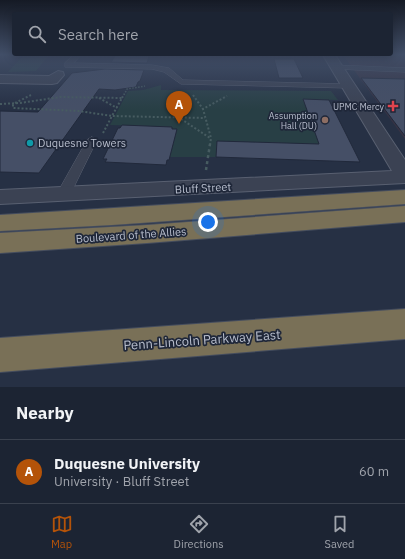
<!DOCTYPE html>
<meta charset="utf-8">
<style>
:root{--surface:#1c2433;--page:#29303f;--text:#f1f3f6;--muted:#a0a4ac;--line:#3a414e;--accent:#b45309}
body{margin:0;font-family:"IBM Plex Sans",sans-serif;background:var(--page);color:var(--text)}
.you{position:absolute;left:208px;top:222px;width:14px;height:14px;margin:-10px;border:3px solid #fff;border-radius:50%;background:#1a73e8;box-shadow:0 0 0 6px #1a73e833}
.badge{display:grid;place-items:center;width:26px;height:26px;border-radius:50%;background:var(--accent);color:#fff;font-size:13px;font-weight:700}
.pin{position:absolute;translate:-50% -33px;filter:drop-shadow(0 1px 2px #0008)}
.pin::after{content:'';position:absolute;top:21px;width:14px;height:12px;background:inherit;clip-path:polygon(0 0,100% 0,50% 100%)}
.list{margin:0;padding:0;list-style:none}
h2{display:flex;justify-content:space-between;align-items:center;height:52px;margin:0;padding:0 16px;font-size:17px}
h2 small{font-size:13px;font-weight:400;color:var(--muted)}
.list li{display:grid;grid-template-columns:26px 1fr auto;gap:12px;align-items:center;box-sizing:border-box;height:64px;padding:0 16px;border-top:1px solid var(--line)}
.list b{display:block;font-size:15px;white-space:nowrap}
.list p{margin:0;font-size:13px;white-space:nowrap;color:var(--muted)}
.list em{font-size:13px;font-style:normal;color:var(--muted)}
.icon{flex:none;width:22px;height:22px;fill:none;stroke:currentColor;stroke-width:2;stroke-linecap:round;stroke-linejoin:round}
.map{position:relative;flex:none;width:405px;height:387px;overflow:hidden}
.search{position:absolute;background:var(--surface);box-shadow:0 2px 10px #0003;left:12px;right:12px;top:12px;height:44px;display:flex;align-items:center;gap:10px;box-sizing:border-box;padding:0 14px;border-radius:4px;color:var(--muted);font-size:15px}
.sheet{height:116px;background:var(--surface)}
nav{display:flex;justify-content:space-around;align-items:center;box-sizing:border-box;height:56px;border-top:1px solid var(--line);background:var(--surface);font-size:11px;color:var(--muted)}
nav a{display:grid;justify-items:center;gap:2px}
nav .on{color:var(--accent)}
.map>svg:first-child{display:block}
.medical{fill:#373344}
.green{fill:#283f45}
.building{fill:#454f66;stroke:#21293b}
.lines{fill:none;stroke-linecap:round;stroke-linejoin:round}
.lane-casing{stroke:#596071;stroke-width:1}
.street-casing{stroke:#596071;stroke-width:2}
.highway-casing{stroke:#454d5e;stroke-width:2}
.path-far2{stroke:#475c61;stroke-width:1.5;stroke-dasharray:1.5 1.5;stroke-linecap:butt}
.path-far1{stroke:#475c61;stroke-width:2;stroke-dasharray:2 2;stroke-linecap:butt}
.path{stroke:#475c61;stroke-width:2.5;stroke-dasharray:3 3;stroke-linecap:butt}
.lane{fill:#3b4253;fill-rule:evenodd}
.street{fill:#3b4253;fill-rule:evenodd}
.highway{fill:#797057;fill-rule:evenodd}
.health-dot{fill:#e0444e;stroke:#1f2739;stroke-width:1.5}
.education-dot{fill:#8d6e63;stroke:#1f2739;stroke-width:1.5}
.culture-dot{fill:#0f9aa8;stroke:#1f2739;stroke-width:1.5}
.labels{text-anchor:middle;dominant-baseline:central;stroke-width:3.5;stroke-linejoin:round;paint-order:stroke}
.far-poi-label{font-size:9px;fill:#b8becd;stroke:#1f2739;text-anchor:end}
.poi-label{font-size:11px;fill:#b8becd;stroke:#1f2739;text-anchor:start}
.street-label{font-size:11px;fill:#b8becd;stroke:#1f2739}
.near-street-label{font-size:13px;fill:#b8becd;stroke:#1f2739}
</style>
<div class="map">
<svg width="405" height="387" viewBox="0 0 405 387">
<rect width="100%" height="100%" fill="#263044"/>
<polygon class="medical" points="343,55 405,55 405,139 356,73"/>
<g class="green">
<polygon points="24,55 49,55 36,71 8,72"/>
<polygon points="161,85 161,90 331,91 338,100 303,99 319,144 217,141 216,157 170,157 177,130 172,129 172,127 110,125 128,91 143,90"/>
</g>
<g class="building">
<polygon points="116,55 149,56 147,63 111,62"/>
<polygon points="274,59 294,59 303,78 279,78"/>
<polygon points="105,69 144,70 140,81 138,82 136,87 115,90 99,89 39,173 0,172 0,111 38,112 72,73"/>
<polygon points="361,78 405,79 405,136"/>
<polygon points="303,99 329,100 360,162 216,157 217,141 319,144"/>
<polygon points="122,125 172,127 172,129 177,129 169,160 167,160 166,165 105,162 107,159 103,159 118,128 120,128"/>
</g>
<g class="lines">
<g class="lane-casing">
<g id="lane">
<polygon points="74,55 81,55 74,63 152,65 169,68 183,80 348,84 352,86 348,88 181,84 164,72 152,69 65,67 65,63"/>
<polygon points="333,65 405,68 405,72 336,69 333,69"/>
<polygon points="92,137 97,140 70,195 68,198 63,199 58,198 56,195 87,140"/>
</g>
</g>
<g class="street-casing">
<g id="street">
<polygon points="323,55 335,55 405,160 405,183 0,204 0,190 392,171"/>
<polygon points="58,71 63,72 64,75 57,83 52,84 0,83 0,75 49,76"/>
</g>
</g>
<g class="highway-casing">
<g id="highway">
<polygon points="405,190 405,204 112,225 0,231 0,215"/>
<polygon points="405,206 405,222 147,243 0,253 0,233 147,225"/>
<polygon points="405,309 405,339 0,372 0,338"/>
</g>
</g>
<polyline class="path-far2" points="124,95 127,89 145,86"/>
<g class="path-far1">
<polyline points="193,95 203,109"/>
<polyline points="99,98 117,108"/>
<polyline points="122,98 124,94"/>
<polyline points="15,103 31,95"/>
<polyline points="0,104 20,103 60,97 122,98 112,116 79,111 13,108 13,104"/>
<polyline points="181,119 210,138"/>
<polyline points="103,133 112,116 205,118"/>
<polyline points="210,145 211,138 203,109 227,96"/>
</g>
<polyline class="path" points="206,170 210,144"/>
<use href="#lane" class="lane"/>
<use href="#street" class="street"/>
<use href="#highway" class="highway"/>
</g>
<linearGradient id="sky" x2="0" y2="1"><stop stop-color="#151a25"/><stop offset="0.5" stop-color="#414e67"/><stop offset="1" stop-color="#414e67" stop-opacity="0"/></linearGradient>
<rect width="405" height="109" fill="url(#sky)"/>
<path class="health-dot" d="M391 100h4v4h4v4h-4v4h-4v-4h-4v-4h4z"/>
<circle class="education-dot" cx="325" cy="120" r="4"/>
<circle class="culture-dot" cx="30" cy="143" r="4"/>
<g class="labels">
<g class="far-poi-label">
<text x="384" y="106">UPMC Mercy</text>
<text x="317" y="115">Assumption<tspan x="317" dy="10">Hall (DU)</tspan></text>
</g>
<g class="poi-label">
<text x="38" y="143">Duquesne Towers</text>
</g>
<g class="street-label">
<text transform="translate(203 188) rotate(-3)">Bluff Street</text>
<text transform="translate(131 235) rotate(-4)">Boulevard of the Allies</text>
</g>
<g class="near-street-label">
<text transform="translate(202 340) rotate(-4)">Penn-Lincoln Parkway East</text>
</g>
</g>
</svg>
<div class="you"></div>
<div class="pin badge" style="left:179px;top:124px">A</div>
<div class="search"><svg class="icon" aria-label="search" viewBox="0 0 24 24"><circle cx="10" cy="10" r="6"/><path d="M15 15l6 6"/></svg>Search here</div>
</div>
<section class="sheet">
<h2>Nearby<small></small></h2>
<ul class="list">
<li><span class="badge">A</span><div><b>Duquesne University</b><p>University · Bluff Street</p></div><em>60 m</em></li>
</ul>
</section>
<nav>
<a class="on"><svg class="icon" aria-label="map" viewBox="0 0 24 24"><path d="M3 6l6-2 6 2 6-2v14l-6 2-6-2-6 2zM9 4v14M15 6v14"/></svg>Map</a>
<a><svg class="icon" aria-label="directions" viewBox="0 0 24 24"><path d="M12 3l9 9-9 9-9-9zM9 14v-3h6M13 9l2 2-2 2"/></svg>Directions</a>
<a><svg class="icon" aria-label="saved" viewBox="0 0 24 24"><path d="M7 4h10v16l-5-4-5 4z"/></svg>Saved</a>
</nav>
